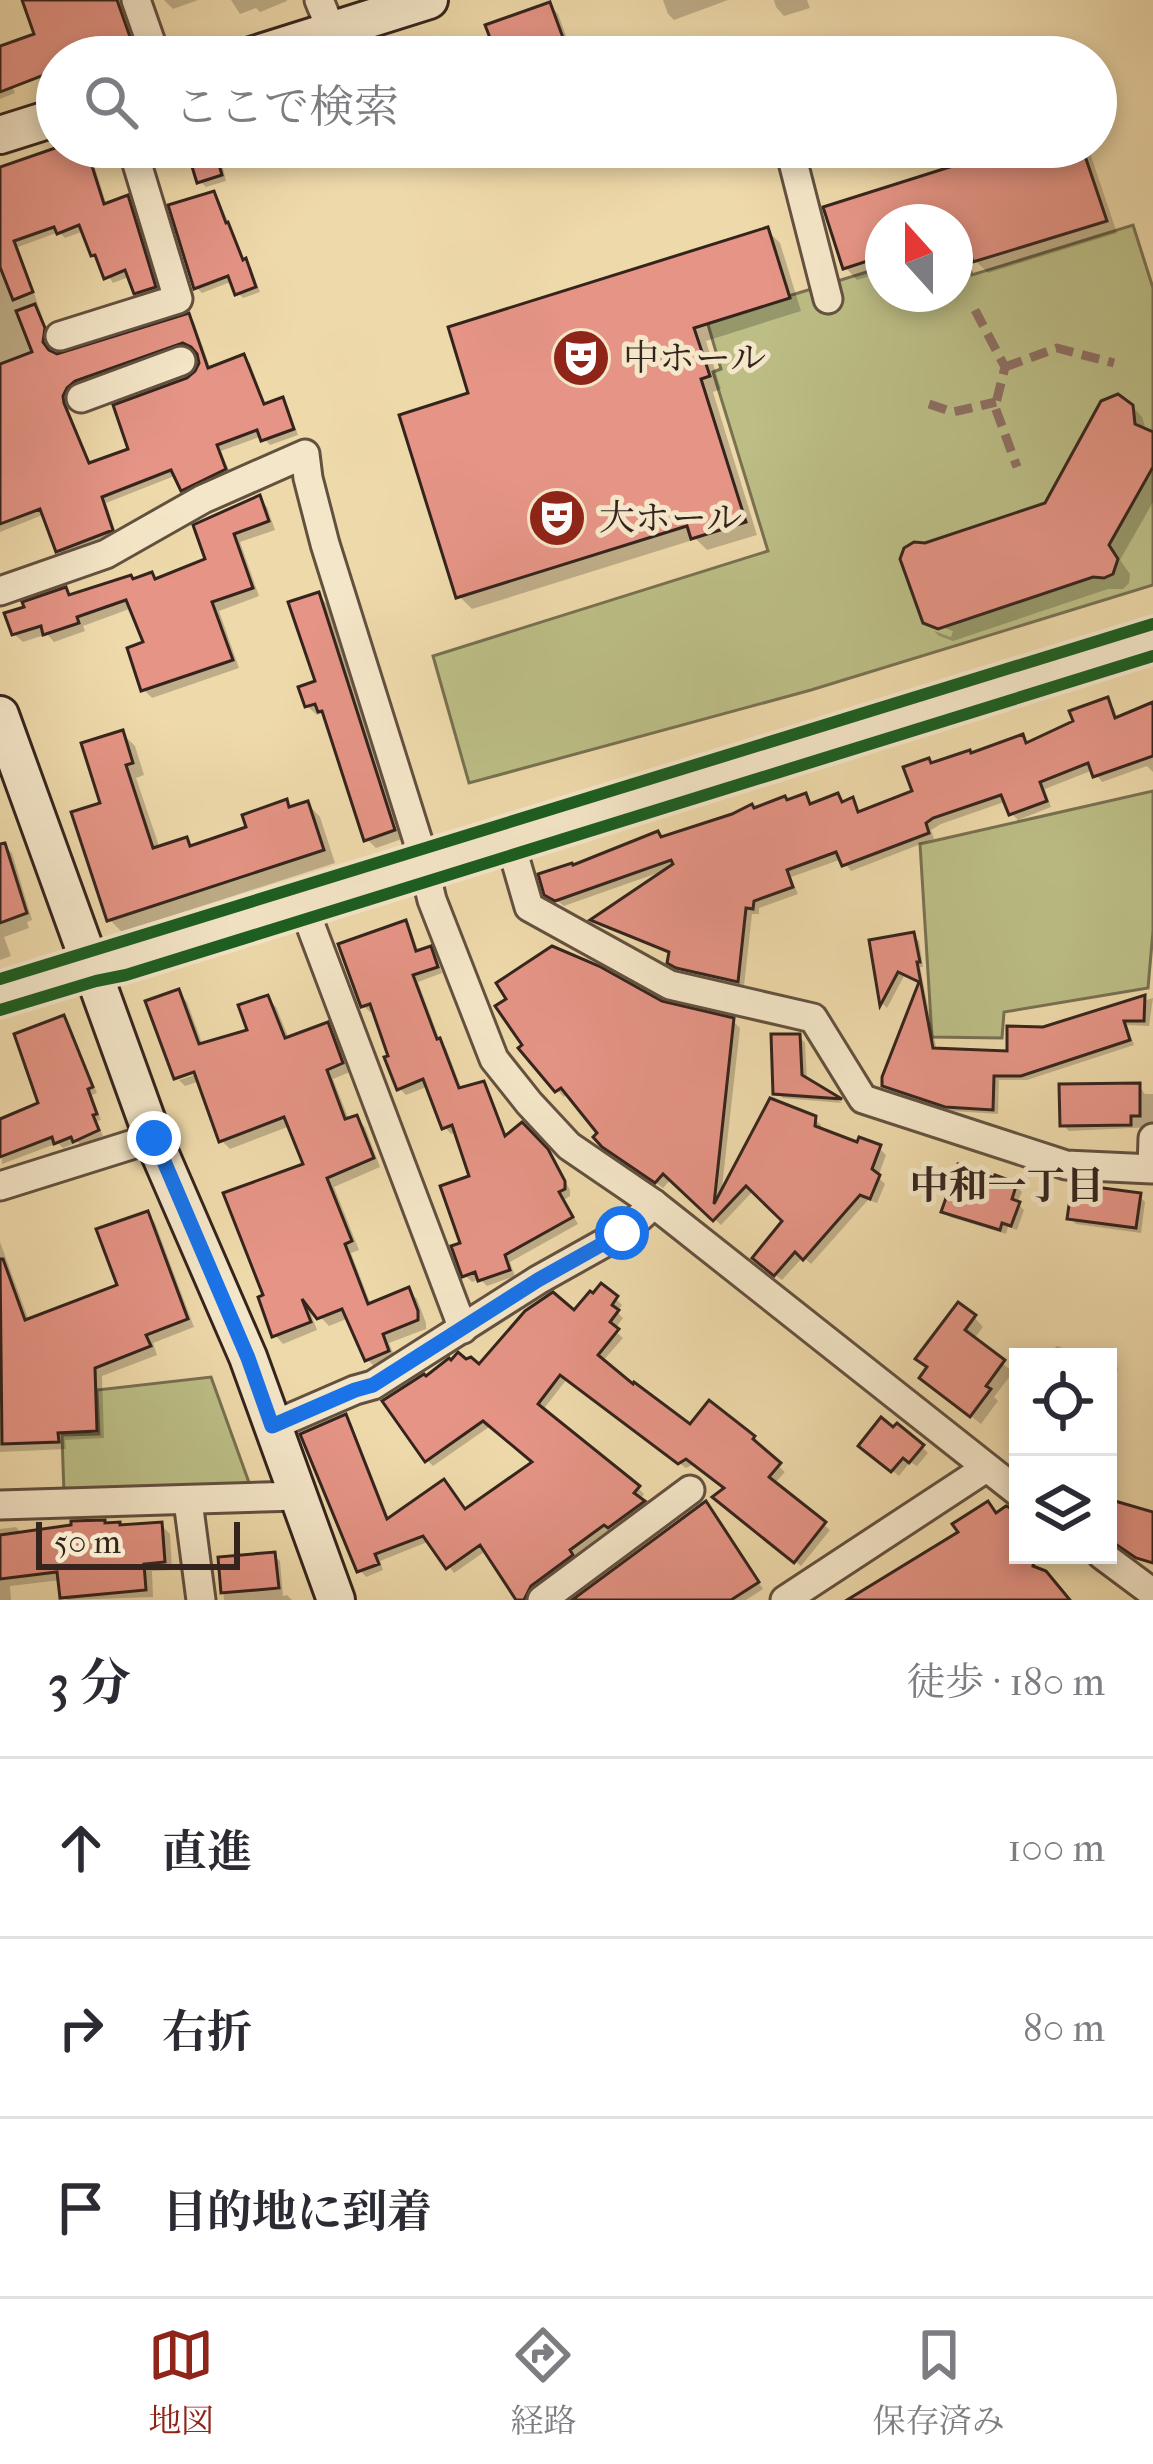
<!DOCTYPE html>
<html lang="ja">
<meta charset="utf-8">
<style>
:root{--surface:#fff;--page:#f2f2f3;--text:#2b2b33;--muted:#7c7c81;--line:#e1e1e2;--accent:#8f2418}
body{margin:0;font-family:"IM FELL French Canon","Noto Serif JP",serif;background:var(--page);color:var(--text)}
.controls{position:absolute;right:36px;bottom:36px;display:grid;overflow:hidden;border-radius:0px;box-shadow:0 6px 18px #0003}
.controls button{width:108px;height:108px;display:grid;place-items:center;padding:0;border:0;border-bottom:3px solid var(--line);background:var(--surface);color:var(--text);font:60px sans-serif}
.compass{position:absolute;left:865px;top:204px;width:108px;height:108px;border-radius:50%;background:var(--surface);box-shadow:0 6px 18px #0003;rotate:339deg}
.scale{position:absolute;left:36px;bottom:30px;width:204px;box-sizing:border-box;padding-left:12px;border:6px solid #35241d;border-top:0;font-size:33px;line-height:42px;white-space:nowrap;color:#35241d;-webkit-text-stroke:9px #f4e6c8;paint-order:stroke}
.stop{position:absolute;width:36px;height:36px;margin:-27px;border:9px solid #1a73e8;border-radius:50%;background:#fff}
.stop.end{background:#1a73e8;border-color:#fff;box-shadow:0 3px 12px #0008}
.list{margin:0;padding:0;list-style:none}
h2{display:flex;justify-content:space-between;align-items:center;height:156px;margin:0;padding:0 48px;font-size:51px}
h2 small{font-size:39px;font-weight:400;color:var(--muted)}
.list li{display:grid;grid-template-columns:78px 1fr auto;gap:36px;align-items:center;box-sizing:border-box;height:180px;padding:0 48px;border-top:3px solid var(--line)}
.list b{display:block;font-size:45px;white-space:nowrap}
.list em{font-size:39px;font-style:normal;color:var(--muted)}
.icon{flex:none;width:66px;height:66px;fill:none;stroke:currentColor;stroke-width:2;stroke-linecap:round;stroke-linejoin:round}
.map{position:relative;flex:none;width:1153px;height:1600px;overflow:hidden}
.search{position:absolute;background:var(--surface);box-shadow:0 6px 18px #0003;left:36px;right:36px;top:36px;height:132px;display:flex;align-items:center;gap:30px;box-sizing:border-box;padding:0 42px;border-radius:66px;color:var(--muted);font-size:45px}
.sheet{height:696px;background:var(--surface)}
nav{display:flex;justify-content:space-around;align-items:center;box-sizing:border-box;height:168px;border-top:3px solid var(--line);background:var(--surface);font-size:33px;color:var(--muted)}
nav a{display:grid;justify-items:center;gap:6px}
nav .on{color:var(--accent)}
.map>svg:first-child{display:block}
.green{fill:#bcbe86;stroke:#787152;stroke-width:3}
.shadow{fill:#0003;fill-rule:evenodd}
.building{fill:#e59485;stroke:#35241d;stroke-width:3;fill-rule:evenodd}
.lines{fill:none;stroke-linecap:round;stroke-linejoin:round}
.street-casing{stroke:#635140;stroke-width:33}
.secondary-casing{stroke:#35241d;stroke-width:42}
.street{stroke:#f4e6c8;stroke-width:27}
.secondary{stroke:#f4e6c8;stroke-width:36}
.quiet{stroke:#8d6e63;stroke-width:9;stroke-dasharray:18 9;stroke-linecap:butt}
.cycleway-casing{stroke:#f4e6c8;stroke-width:20}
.cycleway{stroke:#1b5e20;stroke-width:12}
.route{stroke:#1a73e8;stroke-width:15}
.labels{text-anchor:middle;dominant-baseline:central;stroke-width:10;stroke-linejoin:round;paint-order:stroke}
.poi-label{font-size:36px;fill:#35241d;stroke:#f4e6c8;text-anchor:start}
.neighbourhood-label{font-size:39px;font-weight:bold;fill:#35241d;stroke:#f4e6c8}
</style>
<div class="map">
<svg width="1153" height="1600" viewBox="0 0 1153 1600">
<rect width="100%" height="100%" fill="#eed9aa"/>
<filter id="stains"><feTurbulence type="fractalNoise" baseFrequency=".00167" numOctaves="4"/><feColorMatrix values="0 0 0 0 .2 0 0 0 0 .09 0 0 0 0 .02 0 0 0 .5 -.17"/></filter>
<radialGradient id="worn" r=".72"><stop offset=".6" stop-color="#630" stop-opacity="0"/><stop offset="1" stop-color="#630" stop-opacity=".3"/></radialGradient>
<g class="green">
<polygon points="1133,225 1153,288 1153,585 811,690 469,783 433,656 768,551 713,372 721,369 707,321 883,267 883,294 955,294 955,245 961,243 972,275"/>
<polygon points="1153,791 1153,931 1148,988 1004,1012 1002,1038 932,1037 920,844"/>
<polygon points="211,1377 251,1488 64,1494 62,1435 99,1434 97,1390"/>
</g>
<g class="shadow">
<polygon points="61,0 128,0 126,15 140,56 57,57 57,83 52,78 29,12"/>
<polygon points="164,0 198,0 173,9"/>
<polygon points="231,0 287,0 287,1 260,12 256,8 240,14"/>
<polygon points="663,0 728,0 674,20 668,14"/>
<polygon points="774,0 807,0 810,8 784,16 776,7"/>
<polygon points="549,5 558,14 574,57 460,57"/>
<polygon points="0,53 15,93 0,99"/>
<path d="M67 147H110L113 155 93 162 107 206 127 199 133 205 160 293 143 298 137 292 131 276 113 283 94 255 84 231 65 238 59 232 18 247 49 336 47 349 54 356 188 316 194 322 211 370 244 357 250 363 266 406 282 401 288 407 298 435 270 445 262 436 221 451 231 475 190 495 177 475 106 503 117 536 65 557 59 551 45 514 0 532V170ZM182 349 199 351 201 366 196 376 132 450 91 465 69 412 68 403 72 393Z"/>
<polygon points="154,147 218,147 226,181 206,187 200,181 192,156 164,166 158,160"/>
<polygon points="277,147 302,147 283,153"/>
<polygon points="1023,147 1088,147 1117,233 988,273 976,261 970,244 955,249 955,222 883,222 883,272 857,280 845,267 827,209"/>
<polygon points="213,195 219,200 244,260 251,267 260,292 243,298 238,293 233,281 202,293 196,287"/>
<polygon points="767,230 780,243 801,311 706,341 721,389 713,392 757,535 707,550 696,539 472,609 459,596 472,395"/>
<polygon points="1128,402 1142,417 1147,433 1153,436 1153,502 1120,560 1130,574 1129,583 1123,589 1108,589 953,641 939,636 934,631 951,637 953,631 931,623 931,627 925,622 925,546 1048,505"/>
<polygon points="259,499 267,507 275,530 240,542 259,596 219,611 239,668 152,698 144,690 146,644 132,608 83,626 85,631 54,642 47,634 23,642 14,634 65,590 72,597 134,582 157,582 209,560"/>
<polygon points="318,595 327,604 402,839 376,848 367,839 323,713 317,715 307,706 319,682"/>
<polygon points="1107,701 1114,708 1118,720 1153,705 1153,772 1147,766 1102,782 1093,770 1045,789 1051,807 1018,820 1011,813 1007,801 941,824 931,830 934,839 851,871 842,859 791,877 798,894 759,908 759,914 752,914 744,986 686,974 670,962 672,954 600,926 595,921 666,870 564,906 547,893 663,840 805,796 813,806 838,797 845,804 852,801 861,814 915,793 933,766 972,756 1022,738 1029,745 1077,723"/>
<polygon points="122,733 135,746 144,775 136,778 160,849 186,841 193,848 250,829 286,802 293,809 308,804 320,817 335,863 122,932 110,920 104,805"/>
<polygon points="4,846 12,853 32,920 27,922 29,928 4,937 11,956 0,960 0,847"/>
<polygon points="405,923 411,930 419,953 430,950 436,956 442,973 418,982 440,1041 446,1048 462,1090 483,1084 489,1091 507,1137 554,1160 570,1190 570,1196 564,1200 578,1224 510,1262 515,1276 487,1286 480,1279 472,1282 465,1275 464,1245 473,1177 457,1132 451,1134 445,1127 429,1086 406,1095 399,1088 392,1057 375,1010 370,1012 363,1005"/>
<polygon points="913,935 919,941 923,967 920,967 937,1052 1010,1054 1043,1030 1153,998 1149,1026 1127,1025 1134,1045 1027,1080 999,1080 998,1114 953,1111 891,1091 885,1085 885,1078 921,984 904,976 887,1008 883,1004 872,942"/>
<polygon points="178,993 187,1002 203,1046 251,1032 267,998 276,1007 289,1039 327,1026 336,1034 350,1072 333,1079 349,1120 356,1118 365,1127 380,1167 334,1187 359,1250 351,1253 371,1305 408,1291 417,1299 426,1323 426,1329 389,1343 396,1360 376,1368 367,1359 349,1318 329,1326 307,1303 317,1330 283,1344 275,1335 307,1166 290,1126 230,1149 221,1140 200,1081 185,1086 179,1080 209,1070"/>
<polygon points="661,1004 733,1021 740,1028 721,1196 814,1118 821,1125 821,1132 859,1146 879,1148 886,1155 878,1177 885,1184 877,1203 868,1200 811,1264 803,1257 782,1280 762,1265 786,1221 754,1190 721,1225 672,1178 663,1188 604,1144 602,1134 569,1094 564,1097 557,1090"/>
<polygon points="63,1019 69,1025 97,1093 92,1095 101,1120 97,1121 103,1136 81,1146 78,1142 63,1148 58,1143 2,1164 0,1122 42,1105"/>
<polygon points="799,1036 805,1043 807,1081 842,1103 783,1098 776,1092"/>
<polygon points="1139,1086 1145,1094 1153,1094 1153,1127 1069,1131 1063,1125"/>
<polygon points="1016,1186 1022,1192 1017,1203 1024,1210 1017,1230 1008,1227 1006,1234 950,1217 944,1211"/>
<polygon points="1139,1196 1145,1202 1141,1233 1076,1224 1070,1218"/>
<polygon points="147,1214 155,1223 194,1327 153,1343 157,1355 102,1376 104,1438 65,1440 66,1449 0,1452 0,1469 0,1417 4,1417 0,1375 0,1242 29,1321 121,1287"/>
<polygon points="616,1299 622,1305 617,1312 623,1318 614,1330 623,1338 602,1362 691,1428 753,1438 759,1444 757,1447 785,1472 774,1484 830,1530 801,1566 722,1503 727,1489 694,1464 686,1468 567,1379 542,1411 638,1488 644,1494 639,1501 648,1509 616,1532 612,1529 573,1557 577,1562 533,1600 519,1600 487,1550 454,1573 430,1541 380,1561 383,1570 366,1577 360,1570 345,1417 351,1423 390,1521 466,1512 536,1463 492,1425 433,1466 427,1460 479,1368 575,1315"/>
<polygon points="974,1317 983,1327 973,1340 1013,1372 994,1397 998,1401 981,1424 923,1378"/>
<polygon points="1056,1346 1093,1357 1052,1357"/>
<polygon points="1108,1361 1118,1369 1110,1398 1108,1398"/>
<polygon points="922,1447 928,1453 917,1466 910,1462 899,1476 868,1451"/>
<polygon points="712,1511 763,1589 746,1600 577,1600"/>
<polygon points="161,1525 170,1534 172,1570 152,1571 153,1597 67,1600 63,1596 61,1580 10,1586 11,1600 0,1600 0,1529 16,1527 23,1535 107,1526"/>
<polygon points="274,1556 280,1561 283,1596 287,1595 292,1600 224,1600 221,1560"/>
</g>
<g class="building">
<polygon points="22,0 117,0 134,48 110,57 57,57 57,70 0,92 0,46 34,34"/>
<polygon points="550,2 570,57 447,57 490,38 485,25"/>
<polygon points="58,147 86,147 104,204 128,195 156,287 134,294 125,270 104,279 95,255 91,256 79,225 57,234 54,227 14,241 33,292 13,300 0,267 0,167"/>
<polygon points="186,147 214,147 222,175 197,183"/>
<polygon points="1013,147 1082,147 1107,221 973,262 963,231 955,234 955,222 883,222 883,256 843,269 823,207"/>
<polygon points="214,191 226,223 228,222 243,260 246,258 256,287 235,295 228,276 194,289 168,205"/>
<polygon points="768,227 790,298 694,328 710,376 701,379 746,522 691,539 687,526 456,598 399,415 468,393 448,327"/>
<path d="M35 304 45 328 43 342 49 350 57 354 189 313 208 368 244 354 264 404 283 397 294 429 261 441 257 430 217 445 226 469 181 491 171 470 102 497 113 530 56 552 40 509 0 524V364L32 352 16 311ZM183 343 191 347 197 354 199 363 195 371 187 378 113 405 128 449 89 463 64 403 63 396 67 388 75 381Z"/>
<polygon points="1118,394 1133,405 1135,424 1153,432 1153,467 1109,545 1118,559 1113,574 1104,578 1093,577 938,629 923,623 900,559 904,548 914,542 925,543 1045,503 1101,401"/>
<polygon points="260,495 269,521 234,534 253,588 212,602 233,660 141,691 127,648 143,642 126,600 77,617 79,623 43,635 41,626 12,635 4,613 24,607 22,602 66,587 69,595 131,575 133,579 152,572 155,579 205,559 193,525"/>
<polygon points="319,592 395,830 364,841 322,711 318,712 315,704 305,707 298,687 315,681 288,602"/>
<polygon points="1108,697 1115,718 1153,702 1153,756 1093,777 1088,763 1040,782 1047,801 1009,815 1001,795 933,818 926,823 929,833 842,866 836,852 787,870 793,887 754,901 753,909 746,908 738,982 676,968 667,963 669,952 590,920 673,864 671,860 555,901 544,895 538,874 572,863 573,865 658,831 661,837 732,814 752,804 754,808 785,796 787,800 806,793 810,804 838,793 842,802 853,797 858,812 912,791 903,767 929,758 931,763 970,750 971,753 1023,734 1026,743 1073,721 1069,711"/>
<polygon points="123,730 133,763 126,765 153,848 187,837 190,846 246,827 242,815 287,799 289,807 308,801 324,850 107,921 71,812 100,803 81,743"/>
<polygon points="5,843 27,913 0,923 0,844"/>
<polygon points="406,920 416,951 431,946 438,967 413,975 437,1039 440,1038 459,1088 484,1081 505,1136 522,1122 548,1149 565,1181 565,1189 559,1192 573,1217 505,1255 510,1270 478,1281 475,1272 462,1277 451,1246 460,1243 440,1186 469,1176 452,1125 442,1129 423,1079 397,1090 384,1057 388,1056 370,1004 361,1007 338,944"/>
<polygon points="914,932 920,962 917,962 933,1048 1007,1051 1007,1026 1043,1027 1145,995 1144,1021 1124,1021 1130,1040 1021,1076 994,1076 993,1110 945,1107 882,1086 882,1077 919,982 898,972 880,1006 869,940"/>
<polygon points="552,946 599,966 662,1001 734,1018 714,1204 770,1098 816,1116 815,1126 857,1142 859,1137 881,1145 872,1169 880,1175 870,1199 860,1195 803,1260 795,1252 774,1276 752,1258 782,1221 746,1186 713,1221 663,1174 655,1183 602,1147 593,1137 597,1133 561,1088 555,1092 518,1048 522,1045 495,1006 506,999 496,983"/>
<polygon points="179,989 199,1044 247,1030 238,1005 268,995 285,1038 328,1022 343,1063 327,1070 345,1119 357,1115 374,1158 327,1178 352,1241 345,1244 368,1304 409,1287 418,1311 418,1320 383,1334 389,1351 365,1361 342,1309 317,1319 302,1299 311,1322 272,1337 258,1297 263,1295 223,1193 303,1164 284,1117 219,1142 194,1072 174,1079 145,1001"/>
<polygon points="64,1015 93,1087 88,1089 97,1114 93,1115 99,1130 73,1142 71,1137 54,1144 52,1137 0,1157 0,1119 38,1103 14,1034"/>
<polygon points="771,1034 800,1034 802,1075 842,1099 773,1094"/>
<polygon points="1140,1083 1140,1116 1131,1116 1131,1125 1060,1126 1059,1084"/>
<polygon points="958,1164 994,1178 995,1175 1017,1183 1012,1199 1020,1202 1011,1226 1002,1223 1000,1230 941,1212"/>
<polygon points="1072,1184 1141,1193 1136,1228 1067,1219"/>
<polygon points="148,1211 188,1319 146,1335 151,1346 95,1368 97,1431 58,1433 59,1442 2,1444 0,1259 3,1259 25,1320 117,1285 96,1229"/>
<polygon points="601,1283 618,1296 612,1305 619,1310 610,1322 619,1329 598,1355 633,1384 634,1382 690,1424 709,1400 755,1436 753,1439 781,1463 769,1477 826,1522 794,1563 712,1497 724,1488 686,1459 678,1464 560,1375 538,1404 640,1486 634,1493 645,1501 608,1528 604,1525 570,1550 573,1555 531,1586 524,1600 516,1600 480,1545 446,1569 423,1536 375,1554 379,1564 357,1572 300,1434 346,1414 387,1519 444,1479 465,1509 532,1462 483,1421 425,1462 382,1401 424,1374 426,1376 449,1358 451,1360 458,1352 466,1359 471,1357 479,1364 525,1311 553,1292 574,1310 590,1291 593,1293"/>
<polygon points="958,1302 976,1315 965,1330 1005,1360 986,1386 991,1389 970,1417 919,1378 927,1367 915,1359"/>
<polygon points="881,1417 893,1427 897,1423 924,1445 909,1463 903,1458 891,1472 858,1446"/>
<polygon points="1108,1499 1153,1512 1153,1563 1136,1558 1108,1539"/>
<polygon points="706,1501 759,1582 731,1600 572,1600"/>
<polygon points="988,1501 996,1513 1006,1506 1010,1508 1018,1520 1018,1555 1036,1555 1033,1566 1046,1571 1070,1600 847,1600 958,1532 952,1524"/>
<polygon points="105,1520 105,1523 120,1522 120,1525 162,1522 165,1562 144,1564 146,1590 60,1598 57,1572 0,1579 0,1535 71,1525 71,1521"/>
<polygon points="275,1552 279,1588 221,1593 218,1557"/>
</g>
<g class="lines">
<g class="street-casing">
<g id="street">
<polyline points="136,0 156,57"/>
<polyline points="319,0 331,29"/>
<polyline points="793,162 828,299"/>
<polyline points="60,336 178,299 132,147"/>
<polyline points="81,398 181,361"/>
<polyline points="0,591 106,554 203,499 305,454 308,478 325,544 417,838 432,900 494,1059 529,1103 569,1146 654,1204 1018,1492"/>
<polyline points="509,838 529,907 670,985 813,1018 863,1099 1066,1165 1152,1169 1153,1138"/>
<polyline points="301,900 463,1329"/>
<polyline points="0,1186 153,1138"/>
<polyline points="272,1426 355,1390 373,1385 538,1280 622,1233 654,1204"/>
<polyline points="188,1501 201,1600"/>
<polyline points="0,1505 298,1496"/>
<polyline points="1102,1555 1153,1593"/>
<polyline points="542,1600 690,1490"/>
<polyline points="785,1600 986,1468"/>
</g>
</g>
<g class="secondary-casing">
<g id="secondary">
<polyline points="248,57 429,0"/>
<polyline points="0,135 57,117"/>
<polyline points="0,715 153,1138 248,1357 336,1600"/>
<polyline points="0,991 509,838 1153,638"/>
</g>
</g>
<use href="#street" class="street"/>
<use href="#secondary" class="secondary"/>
<g class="quiet">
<polyline points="975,310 1005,367 995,407 1017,467"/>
<polyline points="1005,367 1057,348 1114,363"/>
<polyline points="929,404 953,412 996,402"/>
</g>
<g class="cycleway-casing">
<g id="cycleway">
<polyline points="0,979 1153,624"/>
<polyline points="0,1010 96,981 126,975 1153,656"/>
</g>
</g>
<use href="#cycleway" class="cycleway"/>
</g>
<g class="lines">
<polyline class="route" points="154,1138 248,1358 272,1426 355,1390 373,1385 538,1280 622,1233"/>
</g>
<defs>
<g id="theatre-disc" transform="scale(3)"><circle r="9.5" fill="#8f2418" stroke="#f4e6c8"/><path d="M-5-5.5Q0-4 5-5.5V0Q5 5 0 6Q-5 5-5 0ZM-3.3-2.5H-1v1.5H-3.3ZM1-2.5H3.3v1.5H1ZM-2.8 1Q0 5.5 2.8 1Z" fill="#fff"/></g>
</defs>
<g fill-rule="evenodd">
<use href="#theatre-disc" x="581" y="358"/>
<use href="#theatre-disc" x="557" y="518"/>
</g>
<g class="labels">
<g class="poi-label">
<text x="623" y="358">中ホール</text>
<text x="599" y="518">大ホール</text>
</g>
<g class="neighbourhood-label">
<text x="1007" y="1186">中和一丁目</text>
</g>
</g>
<rect width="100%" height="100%" filter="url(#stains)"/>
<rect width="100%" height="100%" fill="url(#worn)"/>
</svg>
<div class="controls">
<button><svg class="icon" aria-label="locate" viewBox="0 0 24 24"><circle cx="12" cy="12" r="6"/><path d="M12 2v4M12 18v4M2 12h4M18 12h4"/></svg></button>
<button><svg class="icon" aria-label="layers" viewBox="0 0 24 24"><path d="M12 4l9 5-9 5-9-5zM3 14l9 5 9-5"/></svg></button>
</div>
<svg class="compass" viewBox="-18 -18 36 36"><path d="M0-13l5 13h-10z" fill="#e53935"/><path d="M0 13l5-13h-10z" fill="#7c7c81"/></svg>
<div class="scale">50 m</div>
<div class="stop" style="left:622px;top:1233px"></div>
<div class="stop end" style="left:154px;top:1138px"></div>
<div class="search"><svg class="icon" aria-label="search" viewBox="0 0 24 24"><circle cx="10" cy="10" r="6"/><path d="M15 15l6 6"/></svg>ここで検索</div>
</div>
<section class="sheet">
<h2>3 分<small>徒歩 · 180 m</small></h2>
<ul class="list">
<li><svg class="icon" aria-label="ahead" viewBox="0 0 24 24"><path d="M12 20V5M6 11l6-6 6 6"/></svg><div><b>直進</b></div><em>100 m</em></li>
<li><svg class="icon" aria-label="right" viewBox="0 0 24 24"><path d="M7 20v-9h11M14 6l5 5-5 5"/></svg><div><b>右折</b></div><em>80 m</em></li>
<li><svg class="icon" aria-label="arrive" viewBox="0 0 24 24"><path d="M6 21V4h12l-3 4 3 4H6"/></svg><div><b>目的地に到着</b></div></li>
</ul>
</section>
<nav>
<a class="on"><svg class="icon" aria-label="map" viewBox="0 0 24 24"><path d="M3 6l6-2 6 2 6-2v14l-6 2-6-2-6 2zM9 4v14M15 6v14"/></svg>地図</a>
<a><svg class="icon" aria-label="directions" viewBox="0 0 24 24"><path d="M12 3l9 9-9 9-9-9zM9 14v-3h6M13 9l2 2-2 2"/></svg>経路</a>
<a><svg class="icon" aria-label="saved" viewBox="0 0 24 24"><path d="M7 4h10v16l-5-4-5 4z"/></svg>保存済み</a>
</nav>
